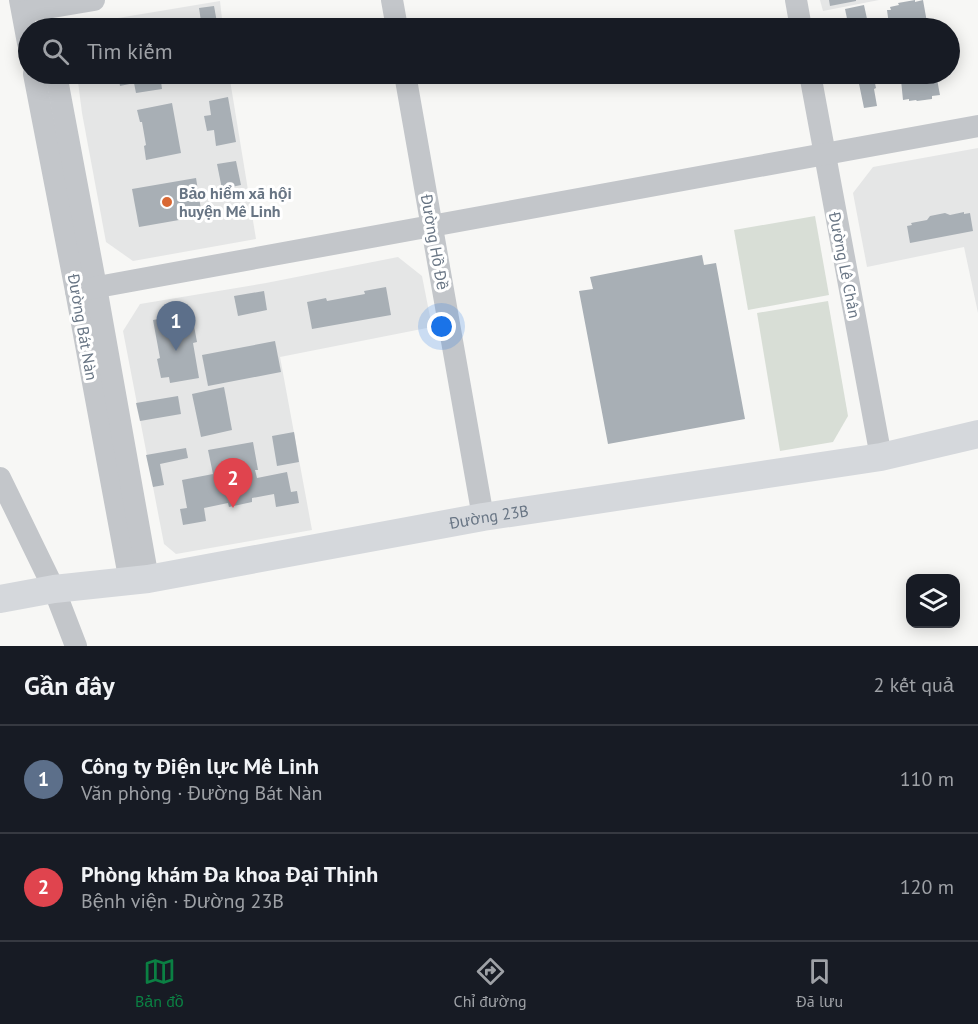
<!DOCTYPE html>
<html lang="vi">
<meta charset="utf-8">
<style>
:root{--surface:#171b24;--page:#242831;--text:#f1f3f6;--muted:#9ea1a6;--line:#363941;--accent:#0b8043}
body{margin:0;font-family:"PT Sans",sans-serif;background:var(--page);color:var(--text)}
.controls{position:absolute;right:18px;bottom:18px;display:grid;overflow:hidden;border-radius:12px;box-shadow:0 3px 15px #0003}
.controls button{width:54px;height:54px;display:grid;place-items:center;padding:0;border:0;border-bottom:2px solid var(--line);background:var(--surface);color:var(--text);font:30px sans-serif}
.you{position:absolute;left:442px;top:327px;width:21px;height:21px;margin:-15px;border:4px solid #fff;border-radius:50%;background:#1a73e8;box-shadow:0 0 0 9px #1a73e833}
.badge{display:grid;place-items:center;width:39px;height:39px;border-radius:50%;background:var(--accent);color:#fff;font-size:20px;font-weight:700}
.pin{position:absolute;translate:-50% -50px;filter:drop-shadow(0 2px 3px #0008)}
.pin::after{content:'';position:absolute;top:32px;width:21px;height:18px;background:inherit;clip-path:polygon(0 0,100% 0,50% 100%)}
.list{margin:0;padding:0;list-style:none}
h2{display:flex;justify-content:space-between;align-items:center;height:78px;margin:0;padding:0 24px;font-size:26px}
h2 small{font-size:20px;font-weight:400;color:var(--muted)}
.list li{display:grid;grid-template-columns:39px 1fr auto;gap:18px;align-items:center;box-sizing:border-box;height:108px;padding:0 24px;border-top:2px solid var(--line)}
.list b{display:block;font-size:22px;white-space:nowrap}
.list p{margin:0;font-size:20px;white-space:nowrap;color:var(--muted)}
.list em{font-size:20px;font-style:normal;color:var(--muted)}
.icon{flex:none;width:33px;height:33px;fill:none;stroke:currentColor;stroke-width:2;stroke-linecap:round;stroke-linejoin:round}
.map{position:relative;flex:none;width:978px;height:646px;overflow:hidden}
.search{position:absolute;background:var(--surface);box-shadow:0 3px 15px #0003;left:18px;right:18px;top:18px;height:66px;display:flex;align-items:center;gap:15px;box-sizing:border-box;padding:0 21px;border-radius:33px;color:var(--muted);font-size:22px}
.sheet{height:294px;background:var(--surface)}
nav{display:flex;justify-content:space-around;align-items:center;box-sizing:border-box;height:84px;border-top:2px solid var(--line);background:var(--surface);font-size:16px;color:var(--muted)}
nav a{display:grid;justify-items:center;gap:3px}
nav .on{color:var(--accent)}
.map>svg:first-child{display:block}
.built{fill:#e5e6e6}
.green{fill:#d8ded6}
.building{fill:#a8afb5}
.lines{fill:none;stroke-linecap:round;stroke-linejoin:round}
.minor{stroke:#c3c6ca;stroke-width:22}
.major{stroke:#d5d8dc;stroke-width:28}
.poi-dot{fill:#d96833;stroke:#fff;stroke-width:2}
.labels{text-anchor:middle;dominant-baseline:central;stroke-width:6;stroke-linejoin:round;paint-order:stroke}
.poi-label{font-size:16px;font-weight:bold;fill:#687584;stroke:#fff;text-anchor:start}
.street-label{font-size:16px;fill:#687584;stroke:#fff}
</style>
<div class="map">
<svg width="978" height="646" viewBox="0 0 978 646">
<rect width="100%" height="100%" fill="#f7f7f5"/>
<g class="built">
<polygon points="820,0 879,0 823,11"/>
<polygon points="220,1 223,28 85,28 88,23"/>
<polygon points="77,74 229,74 256,239 133,261 106,242 82,113"/>
<polygon points="978,148 978,313 964,247 867,267 853,193 873,167"/>
<polygon points="398,257 422,276 432,327 280,357 312,530 176,554 164,544 123,331 140,304 266,283"/>
</g>
<g class="green">
<polygon points="815,216 829,295 748,310 734,230"/>
<polygon points="828,301 848,416 833,442 780,451 757,313"/>
</g>
<g class="building">
<polygon points="829,0 856,0 856,1 830,6"/>
<polygon points="915,0 915,2 923,0 928,28 891,28 891,25 889,25 887,10 891,10 890,7 899,5 898,3"/>
<polygon points="864,5 869,28 849,28 845,9"/>
<polygon points="214,6 218,28 202,28 199,8"/>
<polygon points="151,24 152,28 132,28 132,27"/>
<polygon points="118,74 160,74 162,89 136,93 134,83 120,86"/>
<polygon points="210,74 226,74 227,81 211,84"/>
<polygon points="857,74 873,74 876,88 874,89 877,106 864,108"/>
<polygon points="889,74 936,74 940,95 932,96 932,99 917,101 916,100 909,101 909,99 903,100 901,80 891,81"/>
<polygon points="228,97 236,142 216,146 214,130 207,131 204,116 211,115 209,101"/>
<polygon points="172,103 181,153 146,160 144,146 146,145 142,122 140,122 137,110"/>
<polygon points="236,161 241,185 222,189 217,164"/>
<polygon points="196,178 202,216 139,227 132,189"/>
<polygon points="964,212 964,214 970,213 973,231 910,243 907,226 912,225 911,223 927,220 930,216 945,213 950,215"/>
<polygon points="702,255 704,265 716,263 745,419 608,444 579,291 593,289 590,277"/>
<polygon points="386,287 391,315 312,329 307,302 326,298 327,301 365,294 364,291"/>
<polygon points="264,291 267,310 238,316 234,296"/>
<polygon points="189,313 191,327 194,326 197,342 193,343 199,378 170,383 169,377 161,378 157,359 160,358 153,320"/>
<polygon points="275,341 281,372 208,386 202,355"/>
<polygon points="224,387 232,430 201,437 192,394"/>
<polygon points="178,396 181,414 140,421 136,403"/>
<polygon points="294,432 299,462 277,466 272,436"/>
<polygon points="253,442 258,470 255,470 257,478 287,472 291,492 297,491 299,503 276,507 274,494 252,498 252,502 229,507 228,503 204,508 206,521 183,525 180,509 187,508 182,480 213,474 208,450"/>
<polygon points="186,448 188,458 160,464 164,485 153,487 146,455"/>
</g>
<g class="lines">
<g class="minor">
<polyline points="20,0 28,43"/>
<polyline points="392,0 397,28"/>
<polyline points="796,0 801,28"/>
<polyline points="23,12 94,0"/>
<polyline points="34,74 76,291 130,582"/>
<polyline points="56,74 96,287 148,579"/>
<polyline points="405,74 483,517"/>
<polyline points="810,74 881,457"/>
<polyline points="76,291 978,126"/>
<polyline points="0,478 54,589 76,646"/>
</g>
<path class="major" id="s1" d="M0 599 54 589 148 579 483 517 881 457 978 434"/>
</g>
<circle class="poi-dot" cx="167" cy="202" r="6"/>
<g class="labels">
<g class="poi-label">
<text x="179" y="193">Bảo hiểm xã hội<tspan x="179" dy="18">huyện Mê Linh</tspan></text>
</g>
<g class="street-label">
<text transform="translate(435 242) rotate(80)">Đường Hồ Đề</text>
<text transform="translate(845 265) rotate(79)">Đường Lê Chân</text>
<text transform="translate(83 327) rotate(80)">Đường Bát Nàn</text>
<text stroke="none"><textPath href="#s1" startOffset="496">Đường 23B</textPath></text>
</g>
</g>
</svg>
<div class="controls">
<button><svg class="icon" aria-label="layers" viewBox="0 0 24 24"><path d="M12 4l9 5-9 5-9-5zM3 14l9 5 9-5"/></svg></button>
</div>
<div class="you"></div>
<div class="pin badge" style="left:176px;top:351px;background:#5c6f8a">1</div>
<div class="pin badge" style="left:233px;top:508px;background:#e0444e">2</div>
<div class="search"><svg class="icon" aria-label="search" viewBox="0 0 24 24"><circle cx="10" cy="10" r="6"/><path d="M15 15l6 6"/></svg>Tìm kiếm</div>
</div>
<section class="sheet">
<h2>Gần đây<small>2 kết quả</small></h2>
<ul class="list">
<li><span class="badge" style="background:#5c6f8a">1</span><div><b>Công ty Điện lực Mê Linh</b><p>Văn phòng · Đường Bát Nàn</p></div><em>110 m</em></li>
<li><span class="badge" style="background:#e0444e">2</span><div><b>Phòng khám Đa khoa Đại Thịnh</b><p>Bệnh viện · Đường 23B</p></div><em>120 m</em></li>
</ul>
</section>
<nav>
<a class="on"><svg class="icon" aria-label="map" viewBox="0 0 24 24"><path d="M3 6l6-2 6 2 6-2v14l-6 2-6-2-6 2zM9 4v14M15 6v14"/></svg>Bản đồ</a>
<a><svg class="icon" aria-label="directions" viewBox="0 0 24 24"><path d="M12 3l9 9-9 9-9-9zM9 14v-3h6M13 9l2 2-2 2"/></svg>Chỉ đường</a>
<a><svg class="icon" aria-label="saved" viewBox="0 0 24 24"><path d="M7 4h10v16l-5-4-5 4z"/></svg>Đã lưu</a>
</nav>
